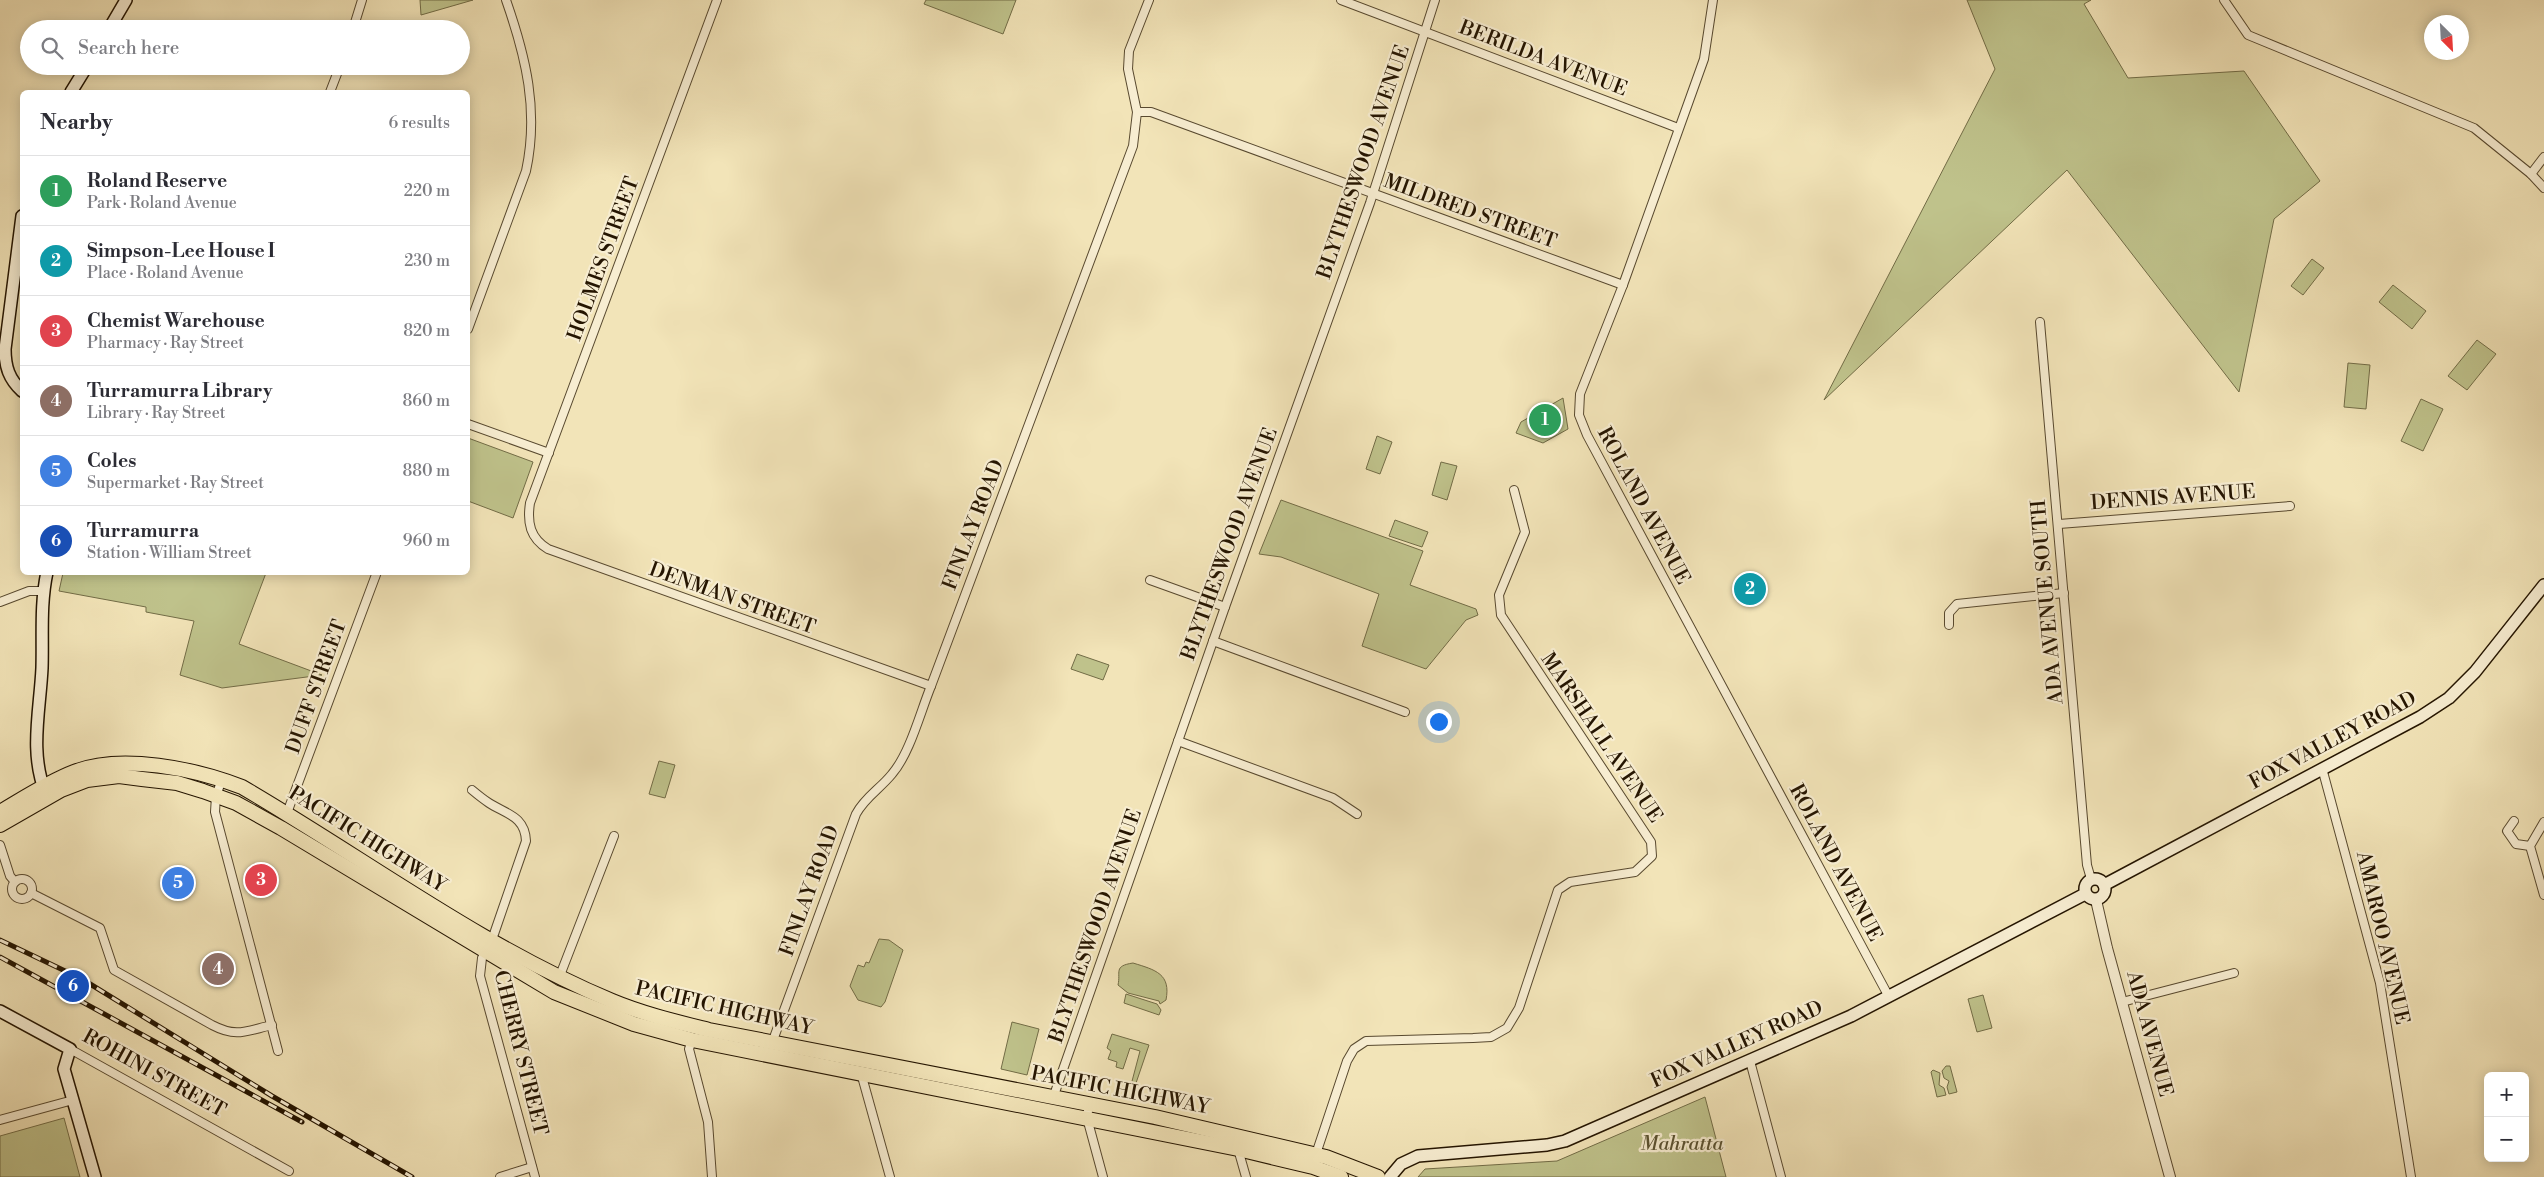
<!DOCTYPE html>
<meta charset="utf-8">
<style>
:root{--surface:#fff;--page:#f2f2f3;--text:#2b2b33;--muted:#7c7c81;--line:#e1e1e2;--accent:#8f2418}
body{margin:0;font-family:"Libre Bodoni",serif;background:var(--page);color:var(--text)}
.controls{position:absolute;right:15px;bottom:15px;display:grid;overflow:hidden;border-radius:8px;box-shadow:0 2px 12px #0003}
.controls button{width:45px;height:45px;display:grid;place-items:center;padding:0;border:0;border-bottom:1px solid var(--line);background:var(--surface);color:var(--text);font:25px sans-serif}
.compass{position:absolute;left:2424px;top:15px;width:45px;height:45px;border-radius:50%;background:var(--surface);box-shadow:0 2px 12px #0003;rotate:156deg}
.you{position:absolute;left:1438px;top:721px;width:18px;height:18px;margin:-12px;border:4px solid #fff;border-radius:50%;background:#1a73e8;box-shadow:0 0 0 8px #1a73e833}
.badge{display:grid;place-items:center;width:32px;height:32px;border-radius:50%;background:var(--accent);color:#fff;font-size:16px;font-weight:700}
.pin{position:absolute;translate:-50% -50%;border:2px solid #fff;box-shadow:0 1px 5px #0006}
.list{margin:0;padding:0;list-style:none}
h2{display:flex;justify-content:space-between;align-items:center;height:65px;margin:0;padding:0 20px;font-size:21px}
h2 small{font-size:16px;font-weight:400;color:var(--muted)}
.list li{display:grid;grid-template-columns:32px 1fr auto;gap:15px;align-items:center;box-sizing:border-box;height:70px;padding:0 20px;border-top:1px solid var(--line)}
.list b{display:block;font-size:19px;white-space:nowrap}
.list p{margin:0;font-size:16px;white-space:nowrap;color:var(--muted)}
.list em{font-size:16px;font-style:normal;color:var(--muted)}
.icon{flex:none;width:28px;height:28px;fill:none;stroke:currentColor;stroke-width:2;stroke-linecap:round;stroke-linejoin:round}
.map{position:relative;flex:none;width:2544px;height:1177px;overflow:hidden}
.search{position:absolute;background:var(--surface);box-shadow:0 2px 12px #0003;left:20px;top:20px;width:450px;height:55px;display:flex;align-items:center;gap:12px;box-sizing:border-box;padding:0 18px;border-radius:28px;color:var(--muted);font-size:19px}
.panel{position:absolute;background:var(--surface);box-shadow:0 2px 12px #0003;left:20px;top:90px;width:450px;height:485px;border-radius:8px}
.map>svg:first-child{display:block}
.green{fill:#bfc28b;stroke:#726c46}
.lines{fill:none;stroke-linecap:round;stroke-linejoin:round}
.minor-casing{stroke:#58492f;stroke-width:10}
.tertiary-casing{stroke:#58492f;stroke-width:12}
.secondary-casing{stroke:#251501;stroke-width:14}
.trunk-casing{stroke:#251501;stroke-width:16}
.minor{stroke:#f7edd1;stroke-width:8}
.tertiary{stroke:#f7edd1;stroke-width:10}
.secondary{stroke:#f7edd1;stroke-width:11}
.trunk{stroke:#f2e4b8;stroke-width:14}
.rail-casing{stroke:#251501;stroke-width:5}
.rail{stroke:#f7edd1;stroke-width:3;stroke-dasharray:9;stroke-linecap:butt}
.labels{text-anchor:middle;dominant-baseline:central;stroke-width:4.5;stroke-linejoin:round;paint-order:stroke}
.street-label{font-size:20px;fill:#251501;stroke:#f7edd1}
.park-label{font-size:20px;font-style:italic;fill:#5b5231;stroke:#f7edd1}
</style>
<div class="map">
<svg width="2544" height="1177" viewBox="0 0 2544 1177">
<rect width="100%" height="100%" fill="#f2e4b8"/>
<filter id="stains"><feTurbulence type="fractalNoise" baseFrequency=".004" numOctaves="4"/><feColorMatrix values="0 0 0 0 .2 0 0 0 0 .09 0 0 0 0 .02 0 0 0 .5 -.17"/></filter>
<radialGradient id="worn" r=".72"><stop offset=".6" stop-color="#630" stop-opacity="0"/><stop offset="1" stop-color="#630" stop-opacity=".3"/></radialGradient>
<g class="green">
<polygon points="420,0 473,0 421,15"/>
<polygon points="926,0 1016,0 1003,34 924,4"/>
<polygon points="1967,0 2091,0 2084,4 2128,78 2244,71 2320,181 2274,219 2239,392 2067,170 1824,400 1995,69"/>
<polygon points="2312,259 2324,268 2303,295 2291,286"/>
<polygon points="2393,285 2426,311 2412,329 2379,302"/>
<polygon points="2477,340 2496,354 2467,390 2448,376"/>
<polygon points="2348,363 2370,365 2366,409 2344,407"/>
<polygon points="1563,398 1568,429 1543,443 1516,433 1521,422"/>
<polygon points="2421,399 2443,409 2423,451 2401,441"/>
<polygon points="1377,436 1392,442 1380,474 1366,469"/>
<polygon points="468,438 533,462 513,518 468,501"/>
<polygon points="1441,462 1457,466 1447,500 1432,495"/>
<polygon points="1281,500 1423,551 1410,585 1476,609 1478,615 1466,620 1426,669 1362,646 1379,594 1281,557 1259,554"/>
<polygon points="1395,520 1428,532 1422,547 1389,536"/>
<polygon points="63,573 266,573 239,644 322,675 222,688 180,675 194,621 146,612 146,607 59,591"/>
<polygon points="1077,654 1109,665 1103,680 1071,669"/>
<polygon points="659,761 675,765 665,798 649,794"/>
<polygon points="879,939 889,940 903,950 885,1002 881,1007 858,1000 850,986 858,965 864,967 866,962 869,963"/>
<path d="M1133 963C1156 970 1171 974 1166 1000L1160 1004 1159 1001 1128 993 1118 985C1121 972 1113 966 1133 963Z"/>
<polygon points="1126,994 1157,1004 1161,1010 1159,1015 1124,1003"/>
<polygon points="1983,995 1992,1028 1977,1032 1968,999"/>
<polygon points="1012,1022 1039,1029 1027,1075 1001,1069"/>
<polygon points="1112,1034 1149,1045 1135,1086 1131,1085 1140,1051 1130,1048 1123,1069 1116,1067 1117,1062 1108,1059 1111,1051 1107,1048"/>
<polygon points="1946,1066 1950,1066 1957,1092 1949,1094 1947,1087 1949,1081 1944,1078 1942,1071"/>
<polygon points="1933,1070 1940,1073 1939,1085 1944,1088 1946,1095 1937,1097 1931,1072"/>
<polygon points="1705,1097 1726,1177 1418,1177 1425,1169 1557,1161"/>
<polygon points="64,1118 80,1177 0,1177 0,1136"/>
</g>
<g class="lines">
<g class="minor-casing">
<g id="minor">
<path d="M717 0 530 503C527 523 530 538 548 549L931 686"/>
<polyline points="1341,0 1678,128"/>
<polyline points="1713,0 1704,59 1623,285 1580,394 1579,415 1587,435 1889,997"/>
<polyline points="2224,0 2248,35 2474,128 2531,174 2544,188"/>
<polyline points="353,29 362,0"/>
<polyline points="330,92 340,66"/>
<polyline points="1137,112 1151,112 1623,285"/>
<polyline points="2531,174 2544,157"/>
<polyline points="2040,322 2087,865 2091,879"/>
<path d="M468 329 526 171C539 111 526 57 506 0"/>
<polyline points="468,424 549,453"/>
<polyline points="2059,524 2290,506"/>
<polyline points="1150,580 1225,607"/>
<polyline points="0,602 29,591 43,591"/>
<polyline points="1949,625 1949,613 1957,604 2064,593"/>
<polyline points="1213,641 1405,712"/>
<polyline points="1178,741 1333,798 1357,814"/>
<polyline points="2322,768 2380,983 2411,1177"/>
<polyline points="222,779 216,796 215,812 278,1051"/>
<path d="M472 790C478 795 483 799 489 803 506 814 525 816 526 841L494 934 482 958 480 976 535 1177"/>
<polyline points="287,813 377,572"/>
<polyline points="2514,821 2507,831 2516,844 2530,846"/>
<polyline points="2544,822 2530,846 2544,895"/>
<polyline points="0,845 10,876 15,882"/>
<circle cx="22" cy="889" r="10"/>
<path d="M31 893 100 928 114 970 212 1025C237 1038 246 1031 272 1025"/>
<polyline points="559,978 614,836"/>
<polyline points="2122,1002 2234,973"/>
<polyline points="692,1040 689,1049 708,1122 712,1177"/>
<path d="M772 1043 856 814C865 797 880 789 892 774 910 753 920 713 931 686L1133 146 1137 112 1128 69 1129 51 1149 0"/>
<polyline points="70,1049 289,1171"/>
<polyline points="1750,1061 1781,1177"/>
<polyline points="861,1073 890,1177"/>
<polyline points="1053,1098 1225,607 1370,203 1435,0"/>
<polyline points="1089,1104 1087,1118 1103,1177"/>
<polyline points="0,1120 73,1100"/>
<polyline points="1238,1149 1246,1177"/>
<polyline points="1316,1154 1347,1061 1354,1049 1366,1041 1473,1038 1491,1037 1507,1028 1519,1008 1558,890 1570,882 1635,872 1652,856 1651,842 1501,615 1499,595 1525,532 1514,490"/>
<polyline points="500,1177 532,1167"/>
</g>
</g>
<g class="tertiary-casing">
<polyline id="tertiary" points="2096,900 2107,948 2170,1177"/>
</g>
<g class="secondary-casing">
<g id="secondary">
<polyline points="109,29 126,0"/>
<polyline points="71,92 87,66"/>
<path d="M22 216 5 349C5 367 9 379 22 391"/>
<path d="M46 794C29 753 40 711 42 668 43 636 40 605 47 572"/>
<circle cx="2095" cy="889" r="10"/>
<polyline points="2104,885 2420,717 2449,698 2475,672 2544,585"/>
<polyline points="0,1011 70,1049 64,1069 95,1177"/>
<polyline points="1390,1177 1401,1164 1418,1156 1547,1145 1565,1141 1851,1016 2085,894"/>
</g>
</g>
<g class="trunk-casing">
<g id="trunk">
<path d="M0 812C24 798 48 782 74 772 121 753 196 769 242 787 364 858 480 946 612 1001 643 1014 677 1022 709 1030L1155 1117 1326 1157 1378 1177"/>
<polyline points="0,825 61,790 87,780 119,776 142,779 177,783 203,791 236,803 281,828 554,992 634,1024 692,1040 1238,1149 1313,1167 1341,1177"/>
</g>
</g>
<use href="#minor" class="minor"/>
<use href="#tertiary" class="tertiary"/>
<use href="#secondary" class="secondary"/>
<use href="#trunk" class="trunk"/>
<g class="rail-casing">
<g id="rail">
<polyline points="0,940 82,979 272,1096 412,1177"/>
<polyline points="0,957 302,1122"/>
</g>
</g>
<use href="#rail" class="rail"/>
</g>
<g class="labels">
<g class="street-label">
<text transform="translate(1543 59) rotate(21)">BERILDA AVENUE</text>
<text transform="translate(1364 162) rotate(-71)">BLYTHESWOOD AVENUE</text>
<text transform="translate(1470 212) rotate(20)">MILDRED STREET</text>
<text transform="translate(604 259) rotate(-70)">HOLMES STREET</text>
<text transform="translate(2173 498) rotate(-4)">DENNIS AVENUE</text>
<text transform="translate(1643 506) rotate(62)">ROLAND AVENUE</text>
<text transform="translate(974 525) rotate(-69)">FINLAY ROAD</text>
<text transform="translate(1230 544) rotate(-70)">BLYTHESWOOD AVENUE</text>
<text transform="translate(732 599) rotate(20)">DENMAN STREET</text>
<text transform="translate(2048 602) rotate(-95)">ADA AVENUE SOUTH</text>
<text transform="translate(317 687) rotate(-70)">DUFF STREET</text>
<text transform="translate(1601 738) rotate(56)">MARSHALL AVENUE</text>
<text transform="translate(2333 741) rotate(-28)">FOX VALLEY ROAD</text>
<text transform="translate(367 840) rotate(32)">PACIFIC HIGHWAY</text>
<text transform="translate(1835 863) rotate(62)">ROLAND AVENUE</text>
<text transform="translate(810 891) rotate(-70)">FINLAY ROAD</text>
<text transform="translate(1096 926) rotate(-71)">BLYTHESWOOD AVENUE</text>
<text transform="translate(2382 938) rotate(77)">AMAROO AVENUE</text>
<text transform="translate(724 1009) rotate(13)">PACIFIC HIGHWAY</text>
<text transform="translate(2149 1034) rotate(75)">ADA AVENUE</text>
<text transform="translate(1737 1045) rotate(-24)">FOX VALLEY ROAD</text>
<text transform="translate(520 1053) rotate(76)">CHERRY STREET</text>
<text transform="translate(154 1074) rotate(29)">ROHINI STREET</text>
<text transform="translate(1120 1091) rotate(11)">PACIFIC HIGHWAY</text>
</g>
<g class="park-label">
<text x="1682" y="1144">Mahratta</text>
</g>
</g>
<rect width="100%" height="100%" filter="url(#stains)"/>
<rect width="100%" height="100%" fill="url(#worn)"/>
</svg>
<div class="controls">
<button>+</button>
<button>−</button>
</div>
<svg class="compass" viewBox="-18 -18 36 36"><path d="M0-13l5 13h-10z" fill="#e53935"/><path d="M0 13l5-13h-10z" fill="#7c7c81"/></svg>
<div class="you"></div>
<div class="pin badge" style="left:1545px;top:420px;background:#2e9e5b">1</div>
<div class="pin badge" style="left:1750px;top:589px;background:#0f9aa8">2</div>
<div class="pin badge" style="left:261px;top:880px;background:#e0444e">3</div>
<div class="pin badge" style="left:218px;top:969px;background:#8d6e63">4</div>
<div class="pin badge" style="left:178px;top:883px;background:#3f7fe0">5</div>
<div class="pin badge" style="left:73px;top:986px;background:#1a4fb4">6</div>
<div class="search"><svg class="icon" aria-label="search" viewBox="0 0 24 24"><circle cx="10" cy="10" r="6"/><path d="M15 15l6 6"/></svg>Search here</div>
<section class="panel">
<h2>Nearby<small>6 results</small></h2>
<ul class="list">
<li><span class="badge" style="background:#2e9e5b">1</span><div><b>Roland Reserve</b><p>Park · Roland Avenue</p></div><em>220 m</em></li>
<li><span class="badge" style="background:#0f9aa8">2</span><div><b>Simpson-Lee House I</b><p>Place · Roland Avenue</p></div><em>230 m</em></li>
<li><span class="badge" style="background:#e0444e">3</span><div><b>Chemist Warehouse</b><p>Pharmacy · Ray Street</p></div><em>820 m</em></li>
<li><span class="badge" style="background:#8d6e63">4</span><div><b>Turramurra Library</b><p>Library · Ray Street</p></div><em>860 m</em></li>
<li><span class="badge" style="background:#3f7fe0">5</span><div><b>Coles</b><p>Supermarket · Ray Street</p></div><em>880 m</em></li>
<li><span class="badge" style="background:#1a4fb4">6</span><div><b>Turramurra</b><p>Station · William Street</p></div><em>960 m</em></li>
</ul>
</section>
</div>
